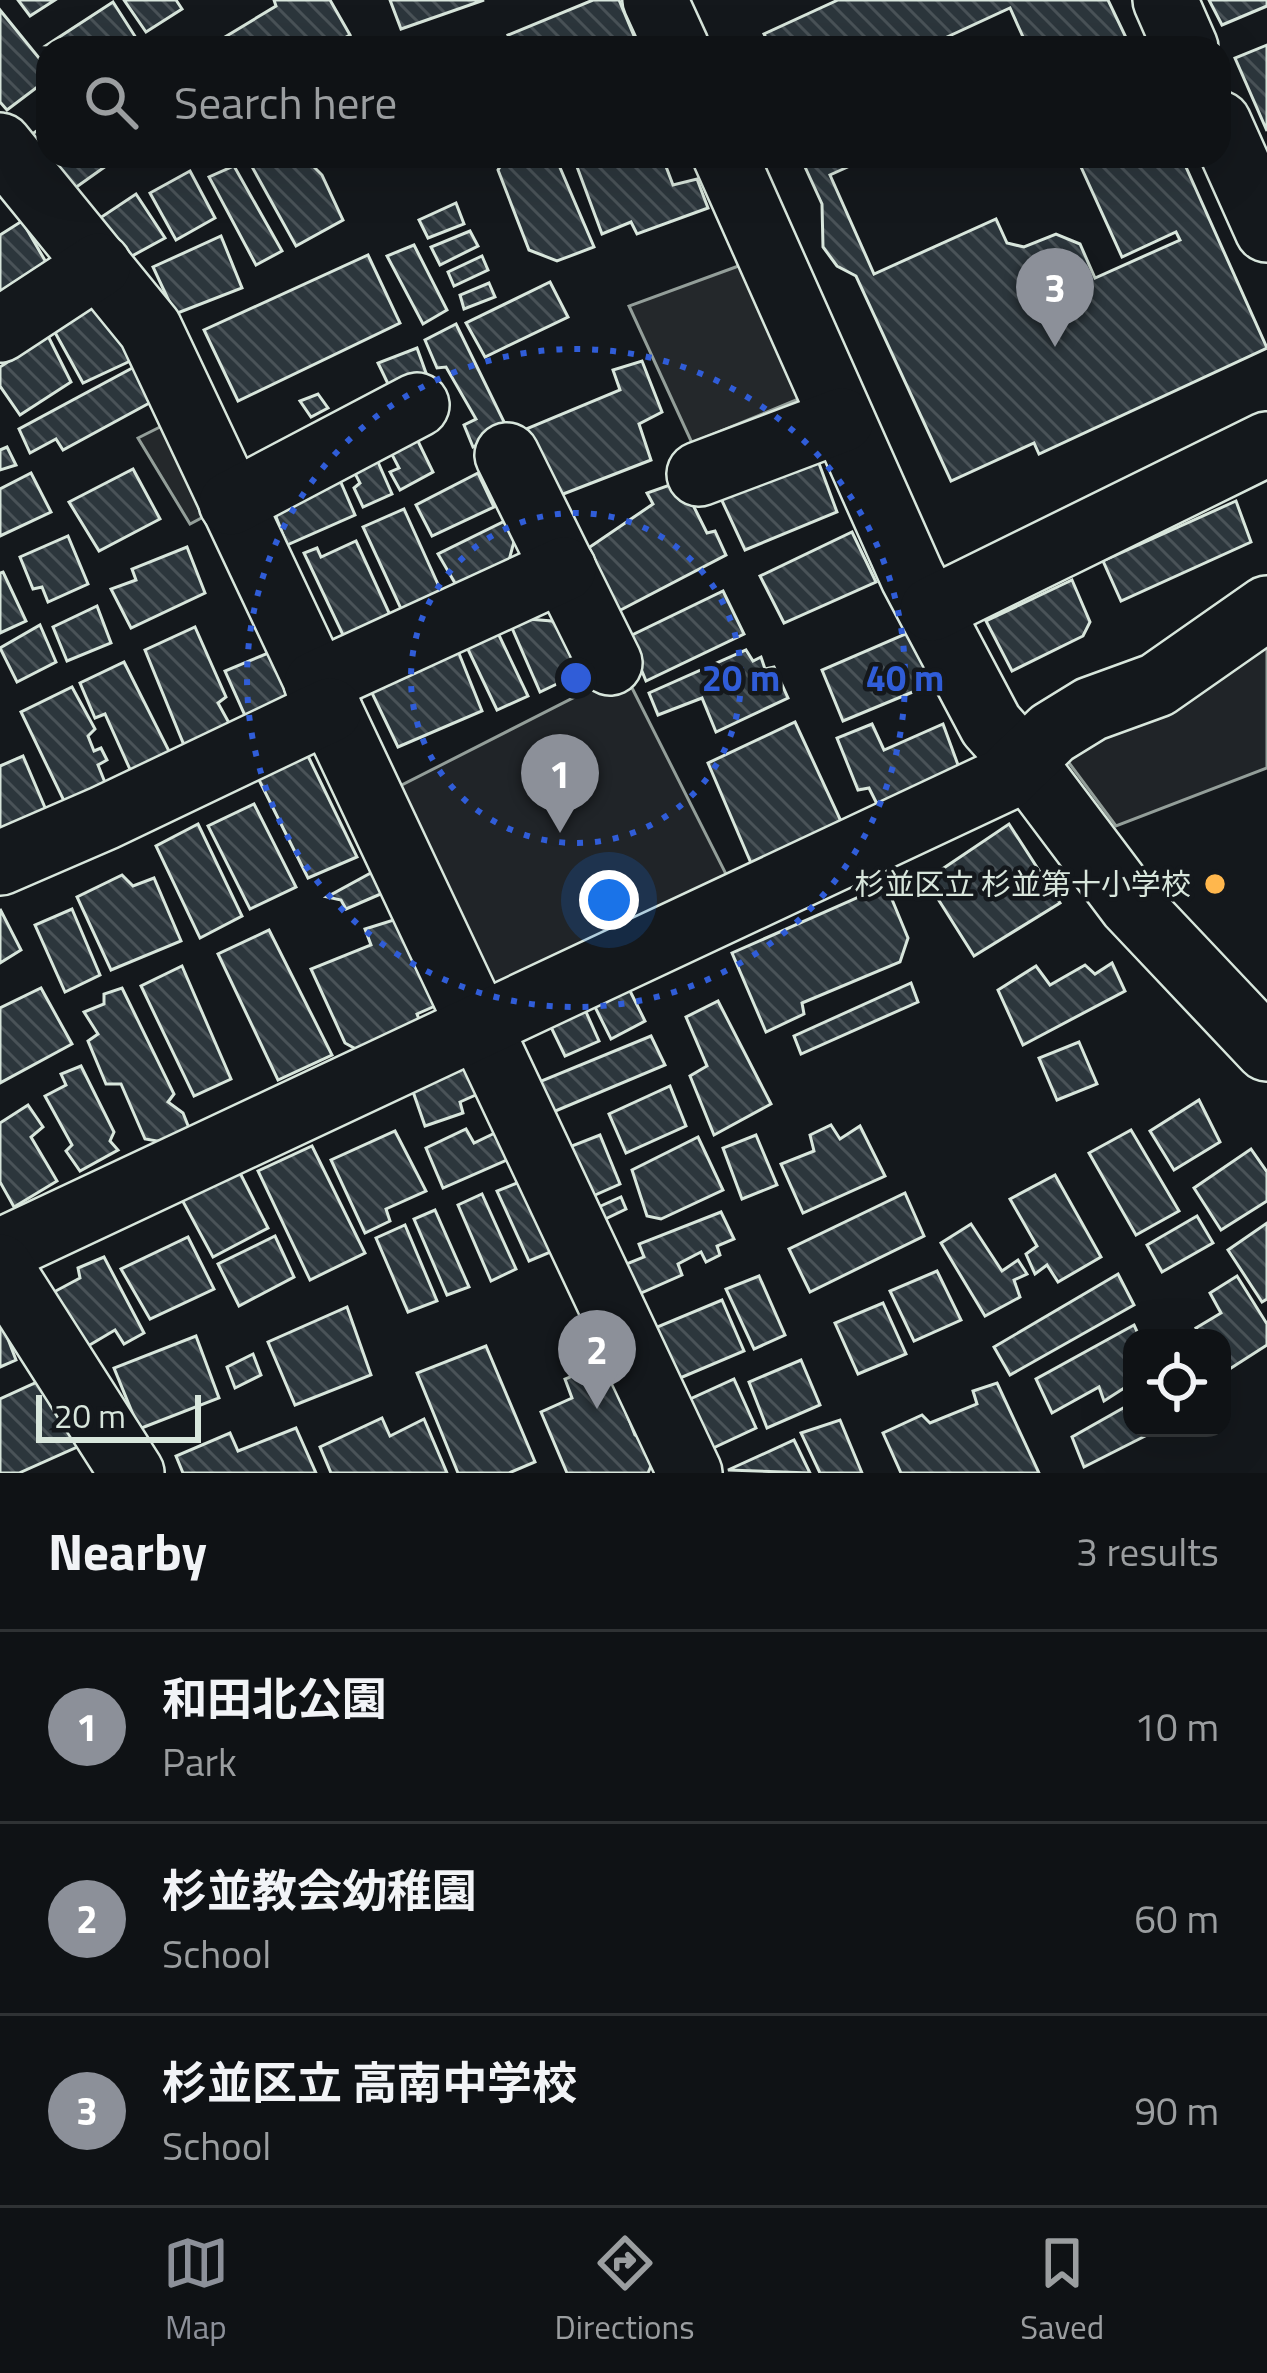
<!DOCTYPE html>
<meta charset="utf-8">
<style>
:root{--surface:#0f1215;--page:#1d2022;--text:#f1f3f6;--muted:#9b9ea0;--line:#2f3234;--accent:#8c9099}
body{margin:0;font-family:"Titillium Web","Noto Sans JP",sans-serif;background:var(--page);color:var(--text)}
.controls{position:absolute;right:36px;bottom:36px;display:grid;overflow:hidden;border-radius:24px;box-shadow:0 12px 48px #0002}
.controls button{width:108px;height:108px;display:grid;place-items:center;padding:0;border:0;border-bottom:3px solid var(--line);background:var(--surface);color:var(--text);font:60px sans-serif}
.scale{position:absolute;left:36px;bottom:30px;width:165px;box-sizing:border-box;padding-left:12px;border:6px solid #d8e6dc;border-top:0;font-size:33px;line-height:42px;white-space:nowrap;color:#d8e6dc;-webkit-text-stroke:9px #14181c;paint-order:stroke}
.you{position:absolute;left:609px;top:900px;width:42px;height:42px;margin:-30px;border:9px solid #fff;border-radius:50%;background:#1a73e8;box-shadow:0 0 0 18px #1a73e833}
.badge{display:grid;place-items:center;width:78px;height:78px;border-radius:50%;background:var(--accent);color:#fff;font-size:39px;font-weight:700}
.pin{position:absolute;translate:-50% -99px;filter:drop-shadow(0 3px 6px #0008)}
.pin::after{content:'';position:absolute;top:63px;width:42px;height:36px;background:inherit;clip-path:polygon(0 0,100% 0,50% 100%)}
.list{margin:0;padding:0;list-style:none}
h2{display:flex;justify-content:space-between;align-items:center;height:156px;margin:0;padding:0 48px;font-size:51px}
h2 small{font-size:39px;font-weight:400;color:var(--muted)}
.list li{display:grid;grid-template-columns:78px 1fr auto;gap:36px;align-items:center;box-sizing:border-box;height:192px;padding:0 48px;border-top:3px solid var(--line)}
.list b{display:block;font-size:45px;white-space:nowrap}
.list p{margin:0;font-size:39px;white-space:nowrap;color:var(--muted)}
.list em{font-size:39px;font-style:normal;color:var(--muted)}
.icon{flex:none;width:66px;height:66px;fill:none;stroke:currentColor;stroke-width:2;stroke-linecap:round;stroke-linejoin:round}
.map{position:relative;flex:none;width:1267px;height:1473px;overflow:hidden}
.search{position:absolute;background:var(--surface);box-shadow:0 12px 48px #0002;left:36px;right:36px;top:36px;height:132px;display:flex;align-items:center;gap:30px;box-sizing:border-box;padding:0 42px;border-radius:36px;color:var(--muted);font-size:45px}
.sheet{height:732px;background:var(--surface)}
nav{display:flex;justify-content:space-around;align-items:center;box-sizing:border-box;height:168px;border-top:3px solid var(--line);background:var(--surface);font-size:33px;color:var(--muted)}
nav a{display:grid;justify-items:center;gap:6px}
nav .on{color:var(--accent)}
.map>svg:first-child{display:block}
.park{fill:#202428;stroke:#939e99;stroke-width:3}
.parking{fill:#24282b;stroke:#939e99;stroke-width:3}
.building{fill:url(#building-back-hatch);stroke:#d8e6dc;stroke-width:3}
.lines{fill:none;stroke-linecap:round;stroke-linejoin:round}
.minor-casing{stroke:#d8e6dc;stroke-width:68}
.minor{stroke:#14181c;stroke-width:63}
.ring{fill:none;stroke:#305dd8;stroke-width:6;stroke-dasharray:6 12}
.poi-dot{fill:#ffb74d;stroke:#14181c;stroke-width:4.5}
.labels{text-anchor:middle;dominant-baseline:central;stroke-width:9;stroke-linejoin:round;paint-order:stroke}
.poi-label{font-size:30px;fill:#d8e6dc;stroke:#14181c;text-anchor:end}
.centre{fill:#305dd8;stroke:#14181c;stroke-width:6}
.ring-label{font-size:36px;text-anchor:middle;font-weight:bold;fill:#305dd8;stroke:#14181c;stroke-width:9;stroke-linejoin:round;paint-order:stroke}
</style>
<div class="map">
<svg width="1267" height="1473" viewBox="0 0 1267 1473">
<defs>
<pattern id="building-back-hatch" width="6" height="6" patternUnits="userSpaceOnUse" patternTransform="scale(3)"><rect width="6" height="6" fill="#2c363c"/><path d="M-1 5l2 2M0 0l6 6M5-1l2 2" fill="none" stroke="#4a5358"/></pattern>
</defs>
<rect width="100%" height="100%" fill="#14181c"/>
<g class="park">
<polygon points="1267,633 1267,768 1116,826 1061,752"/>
<polygon points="624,672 728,878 489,994 394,789"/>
</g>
<g class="parking">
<polygon points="744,264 801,398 692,443 629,306"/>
<polygon points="178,418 222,507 190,524 138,438"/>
</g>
<g class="building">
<polygon points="18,0 55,0 30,16"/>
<polygon points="124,0 176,0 182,9 146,32"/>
<polygon points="274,0 330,0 350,35 325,48 225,48 220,40 276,6"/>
<polygon points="390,0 484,0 401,29"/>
<polygon points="593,0 619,0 639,48 514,48 508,35"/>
<polygon points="838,0 1108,0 1131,48 1028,48 1010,8 945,38 949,48 771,48 764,34"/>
<polygon points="1209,0 1267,0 1267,6 1222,25"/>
<polygon points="113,2 138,41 127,48 47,45"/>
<polygon points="0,10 48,69 48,79 7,110 0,102"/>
<polygon points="1267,45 1267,131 1235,58"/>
<polygon points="48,123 48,156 110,156 113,161 68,193 25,139"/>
<polygon points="269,156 303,156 322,175 343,220 296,246 251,165"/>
<polygon points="507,156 555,156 594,247 557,261 529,250 498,170"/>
<polygon points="573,156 662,156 673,185 697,179 708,208 637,234 631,222 602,234"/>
<polygon points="800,156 872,156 830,175 874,274 996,219 1007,243 1024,247 1056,234 1080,244 1095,278 1180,240 1176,232 1122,257 1076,156 1181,156 1267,348 1039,454 1034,443 951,481 856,276 837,266 823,247 822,204"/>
<polygon points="234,166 282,251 256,265 209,177"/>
<polygon points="190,171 215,218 176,240 150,193"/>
<polygon points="136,194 165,238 121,262 91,224"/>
<polygon points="456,203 464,224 428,238 419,220"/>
<polygon points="22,221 50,269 0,297 0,235"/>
<polygon points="470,231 478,246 440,265 431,247"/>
<polygon points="221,236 242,288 175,314 153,267"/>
<polygon points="414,245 447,310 423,324 387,256"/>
<polygon points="368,255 400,323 238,401 204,330"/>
<polygon points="482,256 488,270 454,286 448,272"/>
<polygon points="550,282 568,317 485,357 466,323"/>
<polygon points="489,283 495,297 464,309 460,295"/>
<polygon points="101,298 141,356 83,383 52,327"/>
<polygon points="456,324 508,430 473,447 464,425 476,419 446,367 437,368 425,340"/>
<polygon points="48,336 71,382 20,415 0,386 0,367"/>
<polygon points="417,348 426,373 390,388 378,363"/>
<polygon points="642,361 662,412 639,424 651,460 553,498 526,429 620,390 613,370"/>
<polygon points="136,366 155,400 63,450 56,439 30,453 19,429"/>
<polygon points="318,394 328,408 311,417 300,401"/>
<polygon points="414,433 433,472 400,490 390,472 399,468 387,445"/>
<polygon points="7,447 16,465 0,470 0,450"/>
<polygon points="814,450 837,512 745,550 717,490"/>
<polygon points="374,453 392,494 363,507 354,488 360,483 350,464"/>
<polygon points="133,469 160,519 99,551 69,502"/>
<polygon points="31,473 51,512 0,536 0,489"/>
<polygon points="478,473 494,507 432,536 416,505"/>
<polygon points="339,478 355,515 287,545 271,504"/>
<polygon points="681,481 707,533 715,531 726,555 613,614 584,551 653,504 647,493"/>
<polygon points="1236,501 1251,542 1121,601 1103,561"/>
<polygon points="404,509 441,591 402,611 363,527"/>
<polygon points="507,520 516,534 507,568 459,590 438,554"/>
<polygon points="852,532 876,582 784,623 760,576"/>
<polygon points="68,536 88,584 48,602 42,587 33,589 20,557"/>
<polygon points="356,541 391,617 344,637 304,553 317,548 321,557"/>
<polygon points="187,547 205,593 131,628 111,589 136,580 132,569"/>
<polygon points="3,572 26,621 0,633 0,573"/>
<polygon points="1072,580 1090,622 1083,636 1012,671 986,621"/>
<polygon points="723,591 744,634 646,681 628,637"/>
<polygon points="97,606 111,643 67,661 53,627"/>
<polygon points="527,619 552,621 573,638 584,671 540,692 512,628"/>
<polygon points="40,625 56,662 17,682 0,648"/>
<polygon points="195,627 226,697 218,703 234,732 186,750 145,650"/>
<polygon points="919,628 932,684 843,721 822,670"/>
<polygon points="496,629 528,696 497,710 464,641"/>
<polygon points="278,649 301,698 247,720 225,671"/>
<polygon points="746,650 753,661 761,657 765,669 774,667 788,698 716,732 702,698 658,715 649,693"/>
<polygon points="458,651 482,711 398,747 371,691"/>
<polygon points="124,662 172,757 133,776 105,714 95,718 80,683"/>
<polygon points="72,687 95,729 88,736 94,751 101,748 107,760 98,765 106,785 66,805 21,712"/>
<polygon points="795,722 846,832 754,870 708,763"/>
<polygon points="872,724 884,750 943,724 961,773 879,808 869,788 858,790 837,738"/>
<polygon points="23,756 49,817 0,838 0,766"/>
<polygon points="308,756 357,857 308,878 258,778"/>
<polygon points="254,804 296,887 250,909 208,826"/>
<polygon points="198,824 242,916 200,938 156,846"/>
<polygon points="1009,824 1060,903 974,956 926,880"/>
<polygon points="378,869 390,890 346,909 341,900 327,897"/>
<polygon points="122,875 133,886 154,878 181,941 111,970 77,897"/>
<polygon points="886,885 908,938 900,962 802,1003 804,1014 766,1032 732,953"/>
<polygon points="0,909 21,950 0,963"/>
<polygon points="72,909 100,975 65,992 35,925"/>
<polygon points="403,917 444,1002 417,1014 422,1027 356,1049 345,1043 311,969 371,945 365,929"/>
<polygon points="269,930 332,1055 278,1080 218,954"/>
<polygon points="1112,963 1125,991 1023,1045 998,990 1036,966 1050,985 1085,965 1095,974"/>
<polygon points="182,966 231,1079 194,1096 141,986"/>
<polygon points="626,983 645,1021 611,1039 591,999"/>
<polygon points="911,983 918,1002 801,1054 794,1036"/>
<polygon points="41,988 72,1044 0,1083 0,1008"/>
<polygon points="122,988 174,1094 168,1102 183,1113 189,1128 163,1142 145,1139 121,1084 106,1084 88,1041 98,1034 84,1012 104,1004 104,994"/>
<polygon points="718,1001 771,1104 714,1135 690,1076 707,1066 686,1017"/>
<polygon points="582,1003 599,1041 565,1056 548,1021"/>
<polygon points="651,1036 665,1065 546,1115 534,1084"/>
<polygon points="1079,1042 1097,1084 1057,1100 1039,1058"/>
<polygon points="467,1060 480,1093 460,1102 463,1113 425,1126 410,1083"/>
<polygon points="81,1066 114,1132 110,1141 118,1150 80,1171 66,1151 72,1145 45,1096 66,1085 61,1074"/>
<polygon points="670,1086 686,1126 626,1153 609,1114"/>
<polygon points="1199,1100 1220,1142 1174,1170 1150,1131"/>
<polygon points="28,1105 43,1127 31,1137 57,1181 14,1207 0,1182 0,1123"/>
<polygon points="831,1125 840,1139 860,1126 885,1176 803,1213 781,1164 814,1151 810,1135"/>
<polygon points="466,1129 474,1143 497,1132 509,1159 443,1188 426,1148"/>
<polygon points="1131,1130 1179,1211 1136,1235 1089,1153"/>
<polygon points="395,1131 426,1191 386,1209 390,1221 365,1233 331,1160"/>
<polygon points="600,1135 620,1184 586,1199 564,1149"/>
<polygon points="756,1135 777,1185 742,1199 723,1148"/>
<polygon points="698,1137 723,1190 661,1219 647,1216 632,1170"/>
<polygon points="312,1146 365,1253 310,1280 258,1171"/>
<polygon points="1251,1149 1267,1172 1267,1201 1221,1230 1194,1188"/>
<polygon points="238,1169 268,1228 213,1257 181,1198"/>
<polygon points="1055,1175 1101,1257 1058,1282 1047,1265 1035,1274 1026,1254 1037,1246 1010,1199"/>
<polygon points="522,1181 553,1251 529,1261 497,1191"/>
<polygon points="905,1193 924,1236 810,1292 789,1249"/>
<polygon points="482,1194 516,1269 491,1281 458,1205"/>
<polygon points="621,1197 626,1209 597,1223 592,1210"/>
<polygon points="435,1210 469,1287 447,1295 414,1219"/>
<polygon points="721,1212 734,1239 717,1246 720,1255 706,1262 701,1252 678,1264 682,1275 632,1297 619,1267 644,1257 639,1244"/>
<polygon points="1197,1216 1213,1243 1162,1272 1147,1245"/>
<polygon points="1267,1223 1267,1299 1262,1302 1228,1250"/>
<polygon points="971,1224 1002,1271 1018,1260 1027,1274 1014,1280 1020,1297 985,1316 941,1243"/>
<polygon points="405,1225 437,1301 408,1312 376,1238"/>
<polygon points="275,1236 294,1277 239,1306 218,1264"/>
<polygon points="188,1237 214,1289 150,1319 121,1269"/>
<polygon points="104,1257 144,1333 124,1344 115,1330 83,1349 52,1293 80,1278 78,1268"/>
<polygon points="937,1271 961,1320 914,1341 890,1291"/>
<polygon points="1118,1274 1134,1305 1010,1375 994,1347"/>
<polygon points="759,1276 785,1335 754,1349 726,1289"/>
<polygon points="1237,1276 1267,1324 1267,1345 1228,1370 1222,1362 1222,1338 1203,1338 1196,1328 1221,1313 1210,1293"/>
<polygon points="722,1300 744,1351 673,1381 650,1330"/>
<polygon points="883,1303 906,1354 858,1374 835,1323"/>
<polygon points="347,1307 371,1375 295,1405 268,1342"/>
<polygon points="0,1318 16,1360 0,1367"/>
<polygon points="1134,1325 1140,1338 1132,1338 1132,1383 1104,1401 1099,1387 1052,1413 1036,1379"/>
<polygon points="196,1336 219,1398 139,1429 114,1368"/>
<polygon points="486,1346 535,1462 509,1473 458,1473 417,1373"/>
<polygon points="253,1354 261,1375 235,1388 227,1367"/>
<polygon points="801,1360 820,1405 767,1428 749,1382"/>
<polygon points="606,1362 635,1435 647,1442 653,1461 648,1473 567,1473 541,1412 572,1398 565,1379"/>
<polygon points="46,1378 86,1443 19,1473 0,1473 0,1399"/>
<polygon points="734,1379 756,1428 711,1449 688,1400"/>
<polygon points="997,1383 1039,1473 901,1473 883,1433 922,1415 930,1423 977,1404 973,1391"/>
<polygon points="1132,1403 1132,1428 1161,1428 1084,1467 1072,1437"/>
<polygon points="382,1418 390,1436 424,1419 447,1473 331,1473 320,1447"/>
<polygon points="840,1420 862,1473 820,1473 801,1433"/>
<polygon points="296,1428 316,1473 183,1473 176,1456 230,1433 238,1451"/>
<polygon points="794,1440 810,1473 728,1470"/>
</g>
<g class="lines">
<g class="minor-casing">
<g id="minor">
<polyline points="655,0 677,48"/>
<polyline points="1165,0 1186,48"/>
<polyline points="1219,123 1267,230"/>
<polyline points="0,145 150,329 690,1473"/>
<polyline points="725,156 912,576 991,725 1022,760 1131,905 1267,1049"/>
<polyline points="0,330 99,265"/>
<polyline points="507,455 610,663"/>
<polyline points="699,474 842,420"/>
<polyline points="231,503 417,405"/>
<polyline points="932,609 1267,444"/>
<polyline points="316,683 564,569"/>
<polyline points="0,863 104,818 330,710"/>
<polyline points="0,1251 1005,779 1052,733 1091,709 1157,685 1267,608"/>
<polyline points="0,1266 132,1473"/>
</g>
</g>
<use href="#minor" class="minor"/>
</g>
<g class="ring">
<circle cx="576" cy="678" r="165"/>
<circle cx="576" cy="678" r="329"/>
</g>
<circle class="poi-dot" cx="1215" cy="884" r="12"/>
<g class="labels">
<g class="poi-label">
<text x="1191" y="884">杉並区立 杉並第十小学校</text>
</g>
</g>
<circle cx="576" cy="678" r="18" class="centre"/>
<g class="ring-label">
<text x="741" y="691">20 m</text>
<text x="905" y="691">40 m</text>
</g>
</svg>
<div class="controls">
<button><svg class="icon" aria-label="locate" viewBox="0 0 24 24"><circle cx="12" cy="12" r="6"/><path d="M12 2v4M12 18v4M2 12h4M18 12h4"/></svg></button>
</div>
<div class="scale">20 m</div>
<div class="you"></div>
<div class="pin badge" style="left:560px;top:833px">1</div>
<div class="pin badge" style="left:597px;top:1409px">2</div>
<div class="pin badge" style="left:1055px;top:347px">3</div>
<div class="search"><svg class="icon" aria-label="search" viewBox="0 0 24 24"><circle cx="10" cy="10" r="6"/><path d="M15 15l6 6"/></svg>Search here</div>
</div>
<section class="sheet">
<h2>Nearby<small>3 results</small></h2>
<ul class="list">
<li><span class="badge">1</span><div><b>和田北公園</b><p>Park</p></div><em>10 m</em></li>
<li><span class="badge">2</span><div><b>杉並教会幼稚園</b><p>School</p></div><em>60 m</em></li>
<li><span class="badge">3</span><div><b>杉並区立 高南中学校</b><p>School</p></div><em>90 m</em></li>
</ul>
</section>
<nav>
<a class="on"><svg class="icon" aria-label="map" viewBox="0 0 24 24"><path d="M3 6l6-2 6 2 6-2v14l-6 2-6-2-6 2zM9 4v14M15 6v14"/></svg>Map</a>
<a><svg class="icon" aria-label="directions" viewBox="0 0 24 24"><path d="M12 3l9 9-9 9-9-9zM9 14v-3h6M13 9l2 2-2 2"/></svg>Directions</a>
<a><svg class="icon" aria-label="saved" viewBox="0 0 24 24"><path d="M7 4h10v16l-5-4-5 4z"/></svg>Saved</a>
</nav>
